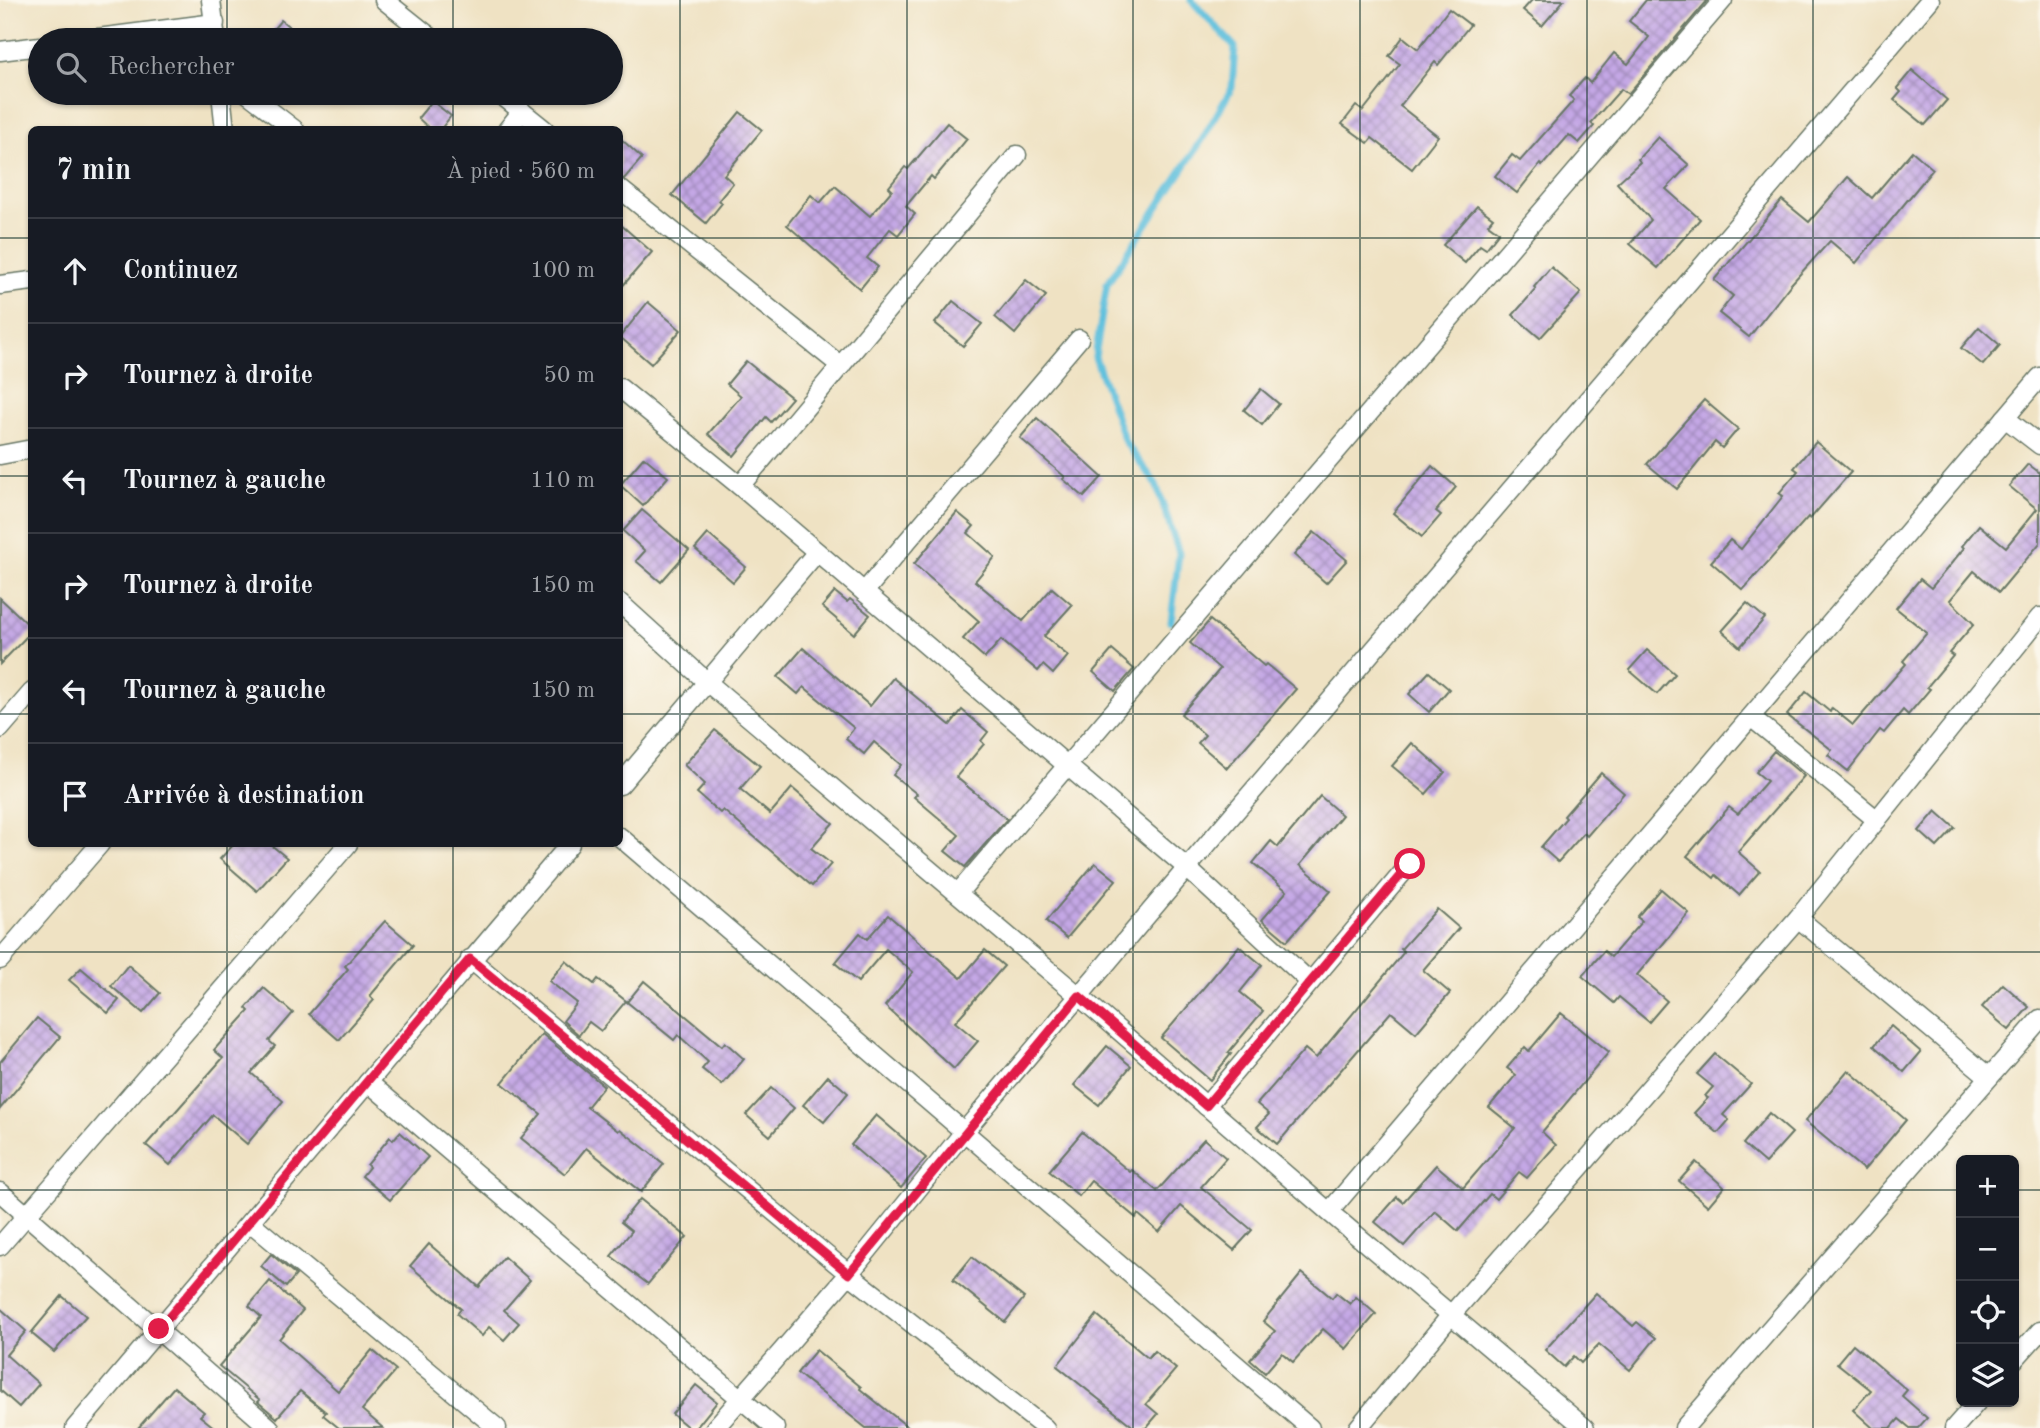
<!DOCTYPE html>
<html lang="fr">
<meta charset="utf-8">
<style>
:root{--surface:#171b24;--page:#20242c;--text:#f1f3f6;--muted:#9ea1a6;--line:#363941}
body{margin:0;font-family:"Old Standard TT",serif;background:var(--page);color:var(--text)}
.controls{position:absolute;right:21px;bottom:21px;display:grid;overflow:hidden;border-radius:10px;box-shadow:0 2px 5px #0004}
.controls button{width:63px;height:63px;display:grid;place-items:center;padding:0;border:0;border-bottom:2px solid var(--line);background:var(--surface);color:var(--text);font:35px sans-serif}
.stop{position:absolute;width:21px;height:21px;margin:-16px;border:5px solid #e11d48;border-radius:50%;background:#fff}
.stop.end{background:#e11d48;border-color:#fff;box-shadow:0 2px 7px #0008}
.list{margin:0;padding:0;list-style:none}
h2{display:flex;justify-content:space-between;align-items:center;height:91px;margin:0;padding:0 28px;font-size:30px}
h2 small{font-size:23px;font-weight:400;color:var(--muted)}
.list li{display:grid;grid-template-columns:46px 1fr auto;gap:21px;align-items:center;box-sizing:border-box;height:105px;padding:0 28px;border-top:2px solid var(--line)}
.list b{display:block;font-size:26px;white-space:nowrap}
.list em{font-size:23px;font-style:normal;color:var(--muted)}
.icon{flex:none;width:38px;height:38px;fill:none;stroke:currentColor;stroke-width:2;stroke-linecap:round;stroke-linejoin:round}
.map{position:relative;flex:none;width:2040px;height:1428px;overflow:hidden}
.search{position:absolute;background:var(--surface);box-shadow:0 2px 5px #0004;left:28px;top:28px;width:595px;height:77px;display:flex;align-items:center;gap:18px;box-sizing:border-box;padding:0 24px;border-radius:38px;color:var(--muted);font-size:26px}
.panel{position:absolute;background:var(--surface);box-shadow:0 2px 5px #0004;left:28px;top:126px;width:595px;height:721px;border-radius:10px}
.map>svg:first-child{display:block}
.lines{fill:none;stroke-linecap:round;stroke-linejoin:round}
.stream{stroke:#5fc0dd;stroke-width:7}
.building{fill:url(#building-cross-hatch)}
.minor-casing{stroke:#687766;stroke-width:21}
.minor{stroke:#fff;stroke-width:18}
.route{stroke:#e11d48;stroke-width:9}
.grid{fill:none;stroke:#1f3d34;stroke-width:2;stroke-opacity:0.55}
</style>
<div class="map">
<svg width="2040" height="1428" viewBox="0 0 2040 1428">
<defs>
<pattern id="building-cross-hatch" width="8" height="8" patternUnits="userSpaceOnUse" patternTransform="scale(1.75)"><rect width="8" height="8" fill="#c4a7e5"/><path d="M0 0l8 8M0 8l8-8" fill="none" stroke="#9f89ba"/></pattern>
</defs>
<rect width="100%" height="100%" fill="#fbf7ec"/>
<filter id="ink" filterUnits="userSpaceOnUse"><feTurbulence type="fractalNoise" baseFrequency=".0143" numOctaves="2"/><feDisplacementMap in="SourceGraphic" scale="14" xChannelSelector="R" yChannelSelector="G"/><feConvolveMatrix kernelMatrix="1 2 1 2 8 2 1 2 1" color-interpolation-filters="sRGB"/></filter>
<filter id="wash" filterUnits="userSpaceOnUse"><feTurbulence type="fractalNoise" baseFrequency=".00686" numOctaves="4" result="noise"/><feDisplacementMap in="SourceGraphic" scale="28" xChannelSelector="R" yChannelSelector="G"/><feGaussianBlur stdDeviation="1.57" result="paint"/><feColorMatrix in="noise" values="0 0 0 0 0 0 0 0 0 0 0 0 0 0 0 0 0 1.4 0 .05"/><feComposite in="paint" operator="in"/></filter>
<g filter="url(#wash)">
<rect width="100%" height="100%" fill="#efe2c3"/>
<g class="lines">
<polyline class="stream" points="1171,622 1179,553 1156,484 1125,442 1095,357 1107,284 1202,140 1232,88 1235,47 1191,0"/>
</g>
<g id="blocks">
<g class="building">
<polygon points="1532,0 1564,0 1542,26 1523,10"/>
<polygon points="1646,0 1708,0 1628,94 1621,89 1591,123 1594,126 1579,143 1569,135 1542,166 1540,164 1517,193 1495,176 1512,155 1520,161 1574,100 1569,96 1585,78 1590,83 1614,53 1628,64 1649,37 1629,21"/>
<polygon points="1449,9 1470,25 1438,65 1435,62 1400,106 1438,136 1412,169 1372,138 1368,143 1342,124 1356,106 1363,111 1400,64 1389,56 1403,37 1418,49"/>
<polygon points="281,20 305,40 264,40"/>
<polygon points="1912,70 1947,100 1925,125 1894,100 1901,92 1897,88"/>
<polygon points="432,101 451,116 440,130 431,130 418,118"/>
<polygon points="740,112 762,130 724,175 733,183 719,200 722,203 706,223 672,195"/>
<polygon points="947,123 967,139 934,179 931,176 906,206 915,214 898,235 890,229 867,258 878,267 860,289 787,225 811,195 820,203 835,186 870,216 892,190 889,187 905,167 908,169"/>
<polygon points="1658,137 1689,165 1666,189 1700,219 1658,268 1630,244 1651,220 1617,183 1640,162 1638,159"/>
<polygon points="620,138 642,158 624,179 620,178"/>
<polygon points="1912,151 1933,169 1856,263 1830,241 1791,284 1749,337 1719,313 1733,296 1714,280 1782,200 1809,222 1848,177 1872,198"/>
<polygon points="1477,206 1493,218 1488,224 1499,232 1486,249 1480,245 1465,263 1443,245"/>
<polygon points="620,224 652,252 620,289"/>
<polygon points="1551,267 1581,293 1540,338 1513,315 1536,289 1534,287"/>
<polygon points="1026,280 1046,296 1015,334 995,317"/>
<polygon points="953,301 982,324 963,346 935,323"/>
<polygon points="648,302 681,330 651,364 620,337"/>
<polygon points="1979,327 2000,345 1983,365 1961,348"/>
<polygon points="746,361 792,398 771,422 766,417 734,456 708,434 741,396 727,384"/>
<polygon points="1261,389 1279,404 1262,425 1244,410"/>
<polygon points="1704,400 1738,429 1722,448 1715,442 1677,489 1647,464"/>
<polygon points="1037,418 1102,477 1084,497 1063,479 1065,477 1020,438"/>
<polygon points="1816,442 1851,472 1810,519 1808,517 1743,590 1711,562 1730,540 1741,549 1783,496 1779,493 1798,471 1794,468"/>
<polygon points="644,457 668,477 643,506 620,485"/>
<polygon points="2028,464 2040,473 2040,543 1999,592 1974,571 1950,600 1974,624 1949,653 1953,656 1927,687 1930,689 1908,715 1903,710 1884,733 1880,730 1848,771 1828,755 1832,750 1787,715 1806,692 1830,712 1832,708 1853,725 1906,664 1903,661 1927,633 1896,608 1920,579 1931,588 1964,548 1962,546 1979,525 2006,547 2037,509 2009,486"/>
<polygon points="1432,466 1456,487 1436,511 1441,515 1422,537 1393,513"/>
<polygon points="642,510 689,550 661,582 636,561 645,551 623,531"/>
<polygon points="957,512 974,526 968,533 995,557 975,581 1023,621 1052,588 1072,605 1044,636 1068,656 1053,674 1043,665 1038,671 1001,640 985,658 963,639 979,621 914,564"/>
<polygon points="1314,532 1347,560 1326,583 1294,555"/>
<polygon points="708,534 746,567 733,582 695,549"/>
<polygon points="835,592 847,602 850,599 870,615 854,634 822,607"/>
<polygon points="0,598 32,628 32,631 0,664"/>
<polygon points="1747,603 1765,618 1740,647 1722,631"/>
<polygon points="1210,620 1264,666 1266,664 1296,689 1227,768 1198,743 1205,735 1181,714 1220,669 1190,643"/>
<polygon points="803,648 870,706 893,678 950,725 962,710 988,732 981,741 984,744 956,777 1007,819 965,867 945,851 959,835 914,797 917,794 893,775 901,765 874,742 864,754 846,739 854,728 804,687 798,694 778,677"/>
<polygon points="1112,650 1134,669 1115,691 1093,672"/>
<polygon points="1647,650 1675,674 1657,694 1629,670"/>
<polygon points="1429,672 1449,689 1429,712 1409,694"/>
<polygon points="715,730 760,766 740,789 770,814 792,788 833,823 811,848 831,864 812,886 723,810 720,813 697,793 705,784 684,765"/>
<polygon points="1412,743 1445,772 1426,794 1392,766"/>
<polygon points="1774,751 1804,776 1738,852 1760,871 1739,895 1716,875 1714,878 1687,856 1729,807 1738,814 1767,781 1756,772"/>
<polygon points="1601,773 1624,793 1587,836 1584,833 1558,862 1541,847 1566,818 1564,816"/>
<polygon points="1320,796 1342,815 1300,865 1331,891 1287,941 1262,920 1287,891 1253,863 1271,841 1278,847"/>
<polygon points="1936,811 1955,828 1937,847 1919,831"/>
<polygon points="234,844 270,844 287,858 257,891 220,859"/>
<polygon points="1095,863 1116,880 1067,938 1046,921"/>
<polygon points="1661,889 1689,913 1637,975 1667,1001 1649,1022 1619,997 1614,1003 1582,976 1604,951 1611,957 1642,921 1637,917"/>
<polygon points="1437,909 1459,928 1423,970 1450,993 1416,1033 1391,1012 1277,1144 1257,1127 1269,1114 1257,1104 1305,1049 1316,1058 1404,952 1401,949"/>
<polygon points="888,915 961,978 985,950 1004,966 955,1022 978,1041 954,1069 885,1006 913,972 886,949 858,982 835,963 860,933 867,939"/>
<polygon points="385,921 413,945 370,996 374,1000 339,1040 309,1014 348,969 345,966"/>
<polygon points="1239,946 1262,965 1240,992 1263,1011 1228,1053 1231,1054 1210,1080 1161,1038"/>
<polygon points="566,961 594,984 598,979 626,1001 601,1031 589,1022 579,1035 563,1021 577,1003 549,981"/>
<polygon points="128,965 160,993 143,1013 111,986"/>
<polygon points="81,968 119,1000 108,1013 69,980"/>
<polygon points="644,981 722,1046 725,1042 744,1059 722,1085 702,1069 708,1062 678,1035 674,1040 627,1002"/>
<polygon points="2003,984 2029,1007 2009,1030 1982,1007"/>
<polygon points="264,988 293,1013 269,1041 275,1046 251,1073 283,1101 247,1144 213,1115 170,1165 146,1145 223,1058 214,1050 249,1011 246,1008"/>
<polygon points="1561,1013 1609,1052 1542,1132 1556,1145 1527,1178 1519,1172 1496,1199 1490,1194 1458,1231 1435,1211 1404,1246 1375,1222 1397,1197 1403,1202 1436,1165 1463,1188 1515,1128 1489,1107 1516,1075 1507,1068 1525,1047 1529,1051"/>
<polygon points="37,1018 60,1037 0,1109 0,1062"/>
<polygon points="1891,1026 1921,1052 1904,1072 1874,1046"/>
<polygon points="542,1034 604,1086 587,1107 618,1131 620,1129 664,1164 641,1192 586,1148 565,1174 521,1138 541,1114 502,1083"/>
<polygon points="1107,1046 1131,1066 1099,1105 1074,1085"/>
<polygon points="1715,1054 1751,1084 1723,1115 1729,1120 1718,1133 1694,1113 1708,1098 1705,1096 1713,1087 1697,1074"/>
<polygon points="1848,1070 1906,1120 1864,1170 1805,1121"/>
<polygon points="828,1076 848,1093 824,1122 803,1105"/>
<polygon points="771,1088 794,1108 770,1136 746,1115"/>
<polygon points="1769,1113 1792,1133 1765,1163 1743,1144"/>
<polygon points="876,1115 926,1158 901,1188 851,1145"/>
<polygon points="400,1132 428,1157 390,1200 362,1176 369,1167 367,1165 390,1137 393,1140"/>
<polygon points="1082,1132 1130,1172 1132,1170 1157,1191 1204,1139 1226,1158 1201,1187 1252,1230 1234,1250 1181,1206 1159,1232 1138,1214 1136,1218 1091,1181 1079,1196 1049,1171"/>
<polygon points="1696,1162 1724,1187 1708,1206 1679,1181"/>
<polygon points="640,1199 687,1237 648,1284 611,1256 632,1231 621,1222"/>
<polygon points="429,1244 479,1287 504,1257 530,1280 504,1310 519,1323 504,1340 489,1327 482,1336 457,1314 461,1309 410,1266"/>
<polygon points="271,1254 296,1275 286,1287 261,1266"/>
<polygon points="972,1257 1024,1298 1005,1322 953,1280"/>
<polygon points="1302,1273 1332,1298 1336,1293 1350,1304 1356,1297 1376,1314 1346,1349 1323,1329 1293,1362 1282,1353 1265,1373 1250,1360 1275,1331 1263,1321"/>
<polygon points="270,1281 303,1310 279,1339 338,1391 372,1350 396,1370 362,1410 383,1428 339,1428 323,1415 326,1412 300,1391 277,1418 258,1402 260,1400 219,1366 261,1317 249,1306"/>
<polygon points="1596,1293 1633,1326 1637,1322 1656,1338 1630,1370 1599,1344 1581,1363 1574,1356 1564,1367 1545,1350"/>
<polygon points="62,1296 86,1316 54,1352 31,1333"/>
<polygon points="0,1308 26,1331 6,1355 39,1384 19,1407 0,1390"/>
<polygon points="1097,1315 1148,1358 1154,1351 1176,1369 1146,1404 1158,1414 1146,1428 1135,1428 1057,1366"/>
<polygon points="1853,1344 1907,1390 1902,1396 1927,1418 1918,1428 1910,1428 1899,1419 1891,1428 1873,1428 1853,1410 1871,1390 1837,1363"/>
<polygon points="816,1350 861,1387 860,1389 909,1428 866,1428 797,1373"/>
<polygon points="696,1385 717,1402 696,1428 689,1428 672,1414"/>
<polygon points="174,1387 204,1412 200,1416 215,1428 138,1428"/>
</g>
</g>
</g>
<g filter="url(#ink)">
<use href="#blocks" fill-opacity="0" stroke="#687766" stroke-width="2"/>
<g class="lines">
<g class="minor-casing">
<g id="minor">
<polyline points="211,0 216,40"/>
<polyline points="384,0 434,40"/>
<polyline points="82,40 215,23"/>
<polyline points="0,51 40,46"/>
<polyline points="221,93 225,130"/>
<polyline points="247,93 295,130"/>
<polyline points="499,93 545,130"/>
<polyline points="507,130 522,111"/>
<polyline points="620,189 841,366"/>
<polyline points="0,285 32,281"/>
<polyline points="620,388 740,486 1187,868 1310,982"/>
<polyline points="2005,418 2040,445"/>
<polyline points="0,455 32,449"/>
<polyline points="740,486 1017,155"/>
<polyline points="864,592 1079,339"/>
<polyline points="620,603 707,682 1079,996 1329,1212 1585,1428"/>
<polyline points="1751,717 1877,820"/>
<polyline points="0,729 32,692"/>
<polyline points="620,785 817,552"/>
<polyline points="620,837 1310,1428"/>
<polyline points="958,893 1723,0"/>
<polyline points="1798,918 1989,1077"/>
<polyline points="470,959 849,1274 1045,1428"/>
<polyline points="0,960 100,844"/>
<polyline points="368,1082 775,1428"/>
<polyline points="1206,1106 1410,864"/>
<polyline points="0,1192 270,1428"/>
<polyline points="1329,1212 2040,377"/>
<polyline points="250,1222 497,1428"/>
<polyline points="0,1246 348,844"/>
<polyline points="2014,1360 2040,1331"/>
<polyline points="75,1428 570,844"/>
<polyline points="715,1428 849,1274 964,1132 1187,868 1930,0"/>
<polyline points="1358,1428 1451,1315 1798,918 2040,617"/>
<polyline points="1684,1428 2040,1019"/>
<polyline points="1954,1428 1977,1402"/>
</g>
</g>
<use href="#minor" class="minor"/>
</g>
</g>
<g class="lines" filter="url(#ink)">
<polyline class="route" points="159,1329 470,959 849,1274 1079,996 1206,1106 1410,864"/>
</g>
<path class="grid" d="M227 0V40M453 0V40M680 0V1428M907 0V1428M1133 0V1428M1360 0V1428M1587 0V1428M1813 0V1428M227 93V130M453 93V130M0 238H32M620 238H2040M0 476H32M620 476H2040M0 714H32M620 714H2040M227 844V1428M453 844V1428M0 952H2040M0 1190H1961M2014 1190H2040"/>
</svg>
<div class="controls">
<button>+</button>
<button>−</button>
<button><svg class="icon" aria-label="locate" viewBox="0 0 24 24"><circle cx="12" cy="12" r="6"/><path d="M12 2v4M12 18v4M2 12h4M18 12h4"/></svg></button>
<button><svg class="icon" aria-label="layers" viewBox="0 0 24 24"><path d="M12 4l9 5-9 5-9-5zM3 14l9 5 9-5"/></svg></button>
</div>
<div class="stop" style="left:1410px;top:864px"></div>
<div class="stop end" style="left:159px;top:1329px"></div>
<div class="search"><svg class="icon" aria-label="search" viewBox="0 0 24 24"><circle cx="10" cy="10" r="6"/><path d="M15 15l6 6"/></svg>Rechercher</div>
<section class="panel">
<h2>7 min<small>À pied · 560 m</small></h2>
<ul class="list">
<li><svg class="icon" aria-label="ahead" viewBox="0 0 24 24"><path d="M12 20V5M6 11l6-6 6 6"/></svg><div><b>Continuez</b></div><em>100 m</em></li>
<li><svg class="icon" aria-label="right" viewBox="0 0 24 24"><path d="M7 20v-9h11M14 6l5 5-5 5"/></svg><div><b>Tournez à droite</b></div><em>50 m</em></li>
<li><svg class="icon" aria-label="left" viewBox="0 0 24 24"><path d="M17 20v-9H6M10 6l-5 5 5 5"/></svg><div><b>Tournez à gauche</b></div><em>110 m</em></li>
<li><svg class="icon" aria-label="right" viewBox="0 0 24 24"><path d="M7 20v-9h11M14 6l5 5-5 5"/></svg><div><b>Tournez à droite</b></div><em>150 m</em></li>
<li><svg class="icon" aria-label="left" viewBox="0 0 24 24"><path d="M17 20v-9H6M10 6l-5 5 5 5"/></svg><div><b>Tournez à gauche</b></div><em>150 m</em></li>
<li><svg class="icon" aria-label="arrive" viewBox="0 0 24 24"><path d="M6 21V4h12l-3 4 3 4H6"/></svg><div><b>Arrivée à destination</b></div></li>
</ul>
</section>
</div>
